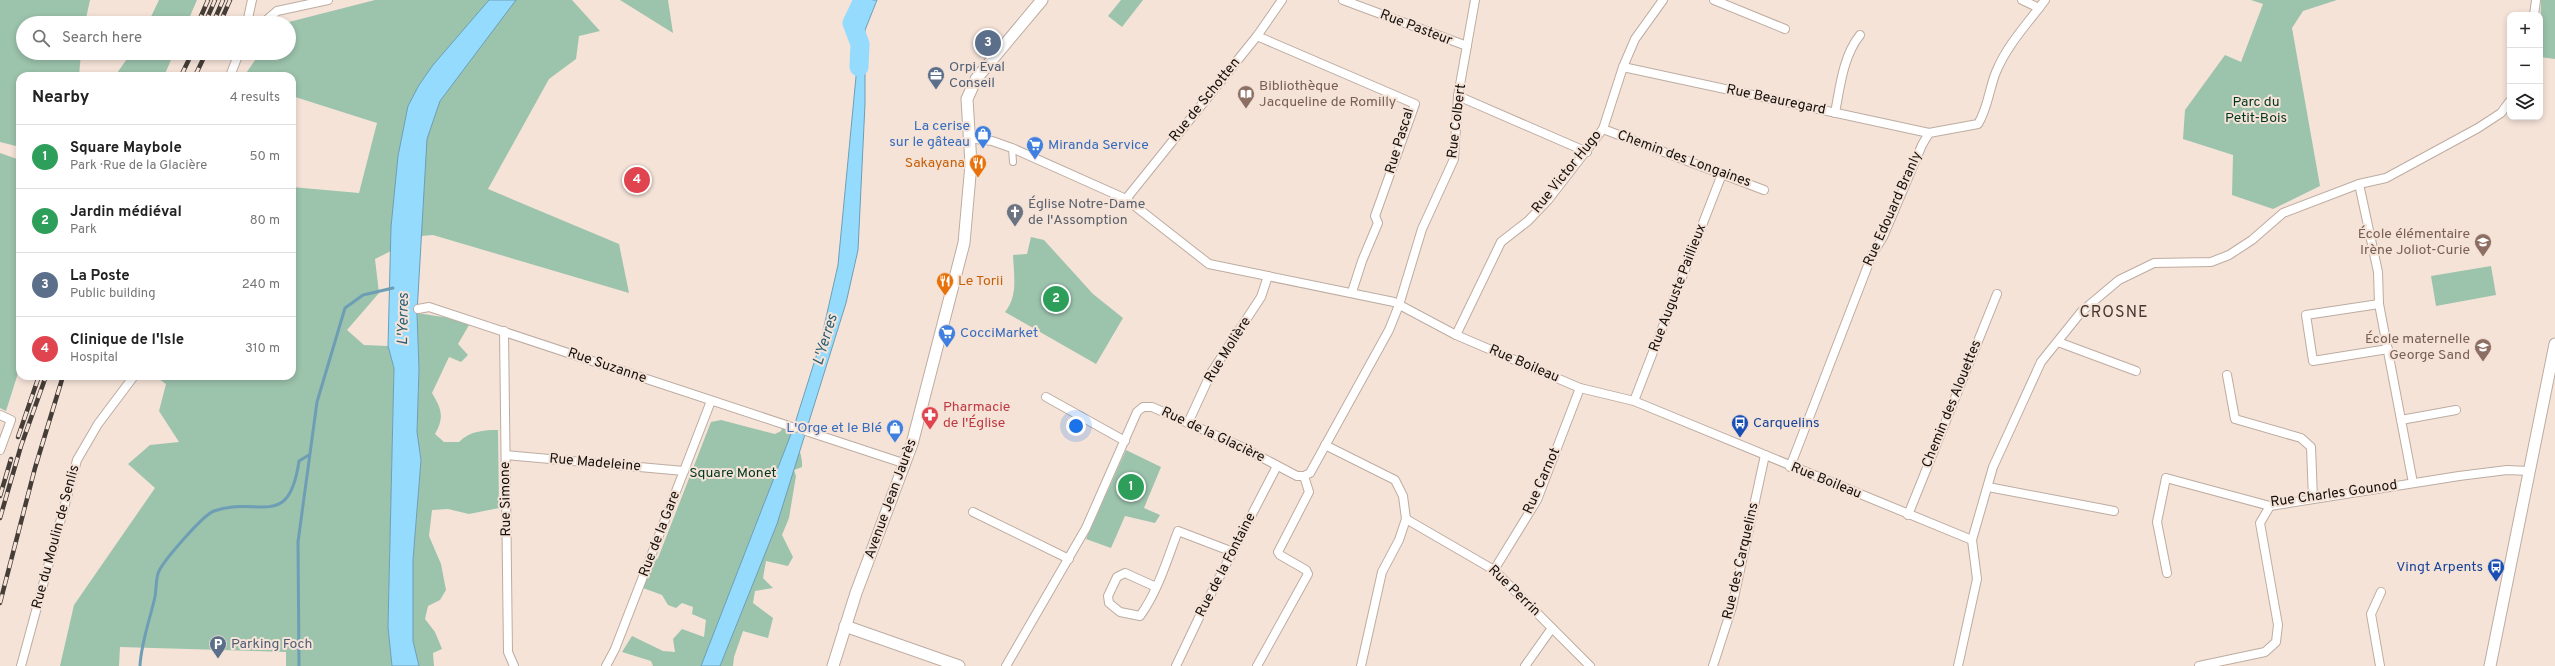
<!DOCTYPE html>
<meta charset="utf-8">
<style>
:root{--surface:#fff;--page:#f6f6f6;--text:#222;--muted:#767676;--line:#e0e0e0;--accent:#0b8043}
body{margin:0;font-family:Overpass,sans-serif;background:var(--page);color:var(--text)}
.controls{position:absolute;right:12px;top:12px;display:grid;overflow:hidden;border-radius:8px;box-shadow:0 2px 6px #0003}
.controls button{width:36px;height:36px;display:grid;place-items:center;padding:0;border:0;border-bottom:1px solid var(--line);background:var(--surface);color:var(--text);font:20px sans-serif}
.you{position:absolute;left:1076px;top:426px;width:14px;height:14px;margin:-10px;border:3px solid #fff;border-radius:50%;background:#1a73e8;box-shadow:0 0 0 6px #1a73e833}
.badge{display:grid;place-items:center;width:26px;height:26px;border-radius:50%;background:var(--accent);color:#fff;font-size:13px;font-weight:700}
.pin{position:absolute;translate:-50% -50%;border:2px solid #fff;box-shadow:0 1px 4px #0006}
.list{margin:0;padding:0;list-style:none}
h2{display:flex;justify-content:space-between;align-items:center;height:52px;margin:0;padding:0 16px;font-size:17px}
h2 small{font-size:13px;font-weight:400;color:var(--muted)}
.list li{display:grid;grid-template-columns:26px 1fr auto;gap:12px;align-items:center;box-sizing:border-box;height:64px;padding:0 16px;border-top:1px solid var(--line)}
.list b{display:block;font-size:15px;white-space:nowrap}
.list p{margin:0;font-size:13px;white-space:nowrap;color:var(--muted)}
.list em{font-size:13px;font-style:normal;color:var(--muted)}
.icon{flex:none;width:22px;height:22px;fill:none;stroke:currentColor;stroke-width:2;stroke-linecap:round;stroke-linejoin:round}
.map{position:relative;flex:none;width:2555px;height:666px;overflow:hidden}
.search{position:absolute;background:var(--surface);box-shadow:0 2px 6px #0003;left:16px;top:16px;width:280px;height:44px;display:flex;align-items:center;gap:10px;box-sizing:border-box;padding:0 14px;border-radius:22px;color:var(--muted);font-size:15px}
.panel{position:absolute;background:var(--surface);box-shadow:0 2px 6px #0003;left:16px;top:72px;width:280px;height:308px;border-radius:12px}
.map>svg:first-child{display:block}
.green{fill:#9cc3ac}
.water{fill:#94dbfd;stroke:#6e9eb5}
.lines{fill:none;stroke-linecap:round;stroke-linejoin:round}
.stream{stroke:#6e9eb5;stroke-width:3}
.river{stroke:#94dbfd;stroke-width:19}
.pedestrian-casing{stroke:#bdaca1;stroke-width:8}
.minor-casing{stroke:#bdaca1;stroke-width:10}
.tertiary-casing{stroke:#bdaca1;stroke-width:13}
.pedestrian{stroke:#fff;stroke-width:6}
.minor{stroke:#fff;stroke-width:8}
.tertiary{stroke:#fff;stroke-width:11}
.rail-casing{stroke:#453d37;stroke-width:4.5}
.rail{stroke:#f5e3d8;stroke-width:3;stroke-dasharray:9;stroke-linecap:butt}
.labels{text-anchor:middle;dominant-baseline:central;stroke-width:4;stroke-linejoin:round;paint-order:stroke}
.street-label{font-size:14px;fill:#16100c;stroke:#f5e3d8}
.service-label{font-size:14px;fill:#4e5e75;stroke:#f5e3d8;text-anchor:start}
.education-label{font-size:14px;fill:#785e54;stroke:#f5e3d8;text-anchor:end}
.park-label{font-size:14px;fill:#003720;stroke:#f5e3d8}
.shop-label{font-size:14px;fill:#366cbe;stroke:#f5e3d8;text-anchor:end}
.food-label{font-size:14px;fill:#c56008;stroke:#f5e3d8;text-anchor:end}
.worship-label{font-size:14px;fill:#5b616d;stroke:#f5e3d8;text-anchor:start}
.health-label{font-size:14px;fill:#be3a42;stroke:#f5e3d8;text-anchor:start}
.transit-label{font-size:14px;fill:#164399;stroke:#f5e3d8;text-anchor:start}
.water-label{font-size:15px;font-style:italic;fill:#275e75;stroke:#f5e3d8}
.quarter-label{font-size:16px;letter-spacing:1px;fill:#463830;stroke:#f5e3d8}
</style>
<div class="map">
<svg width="2555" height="666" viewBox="0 0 2555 666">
<rect width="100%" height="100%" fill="#f5e3d8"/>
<g class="green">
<polygon points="0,0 90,0 85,23 23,23 23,53 81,53 79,76 20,76 20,147 0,142"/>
<polygon points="159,0 197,0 187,23 148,23"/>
<polygon points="375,0 572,0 600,31 579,36 576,59 549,79 488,189 619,244 629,293 433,235 421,236 375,259 379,293 347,330 364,345 388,346 394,368 388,627 392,666 286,666 286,652 120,647 119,666 60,666 74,605 155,488 128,464 150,445 179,442 159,411 166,384 155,376 292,376 292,187 359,193 377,123 292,96 292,76 244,76 260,53 289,53 289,23 285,23"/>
<polygon points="620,0 668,0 673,33"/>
<polygon points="1121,0 1143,0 1122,27 1108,16"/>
<polygon points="2251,0 2337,0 2303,11 2292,28 2320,186 2273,209 2232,195 2233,155 2183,139 2185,110 2225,55 2241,62 2263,4"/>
<polygon points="2541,0 2555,0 2555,59 2540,57"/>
<polygon points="131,53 174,53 164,76 115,76"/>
<polygon points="0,153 20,160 20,367 6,411 0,408"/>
<path d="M1031 237 1044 240 1093 294 1123 318 1096 364 1005 312C1018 296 1014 276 1013 255L1027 254Z"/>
<polygon points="2491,266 2496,295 2436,306 2431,276"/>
<path d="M417 313 449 318 469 325 458 344 468 355 461 362 449 357 432 393C441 408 445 417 435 434L444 442H459C470 431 483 430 498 430L499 508 469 514 448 509 432 510 429 536 441 564 446 590 440 600 428 606 425 619 435 632 442 649 433 653 434 666H419L413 641 412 604 413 560 421 460 417 432 419 369Z"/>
<path d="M721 420 775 434 781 431 783 426 794 430C796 442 803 455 802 467L794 470 796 476 789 518 782 535 793 557 788 566 766 561 763 578 773 588 755 591 753 603 773 618 768 638 743 631 734 657 733 666H653L651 661 622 652 632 636 663 651 675 652 673 639 682 629 704 637 706 620 692 614 693 607 682 603 676 608 668 605 662 595 643 588 654 562 658 558 711 422Z"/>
<polygon points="1126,450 1161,467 1144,508 1160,515 1155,523 1125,516 1111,548 1086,539"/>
</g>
<g class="water">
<polygon points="489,0 516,0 440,101 427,139 417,313 419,369 417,432 421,460 413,560 413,641 419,666 392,666 388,627 394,368 388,346 391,227 398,156 408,106 419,85 433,65"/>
<polygon points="855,0 877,0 865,30 865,104 858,250 846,303 777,524 720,666 701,666 791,434 796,425 796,420 820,344 838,265 860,35 849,24"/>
</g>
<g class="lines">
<g class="stream">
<path d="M140 666C141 644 149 622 154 601 157 592 155 579 159 571 165 559 203 515 214 511 258 495 289 532 299 461L309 455"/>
<polyline points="299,666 298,542 317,402 345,308 363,295 393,288"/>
</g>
<polyline class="river" points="859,67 860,44 852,23 863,0"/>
<g class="pedestrian-casing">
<polyline id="pedestrian" points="1012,148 1013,162"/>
</g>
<g class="minor-casing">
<g id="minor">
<polyline points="1343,0 1467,46"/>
<polyline points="1714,0 1785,29"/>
<polyline points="2022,0 2039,8"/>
<polyline points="2534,15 2536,0"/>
<polyline points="247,23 252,0"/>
<polyline points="263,23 277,11 328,0"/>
<polyline points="1257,36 1415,104 1375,216 1378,223 1362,261 1352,292"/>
<polyline points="1623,67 1929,133"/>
<polyline points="230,76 239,53"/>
<polyline points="1458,96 1587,152"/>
<path d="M1835 113C1840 87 1843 56 1860 35"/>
<polyline points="1603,129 1764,190"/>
<polyline points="968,138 992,141 1012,148 1126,199 1209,264 1394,302 1456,335 1580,388 1634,401 1972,540 1977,579 1958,666"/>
<polyline points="2359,184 2378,272 2379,304 2413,483"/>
<polyline points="1126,199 1257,36 1282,0"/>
<polyline points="2379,304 2306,315 2313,361 2388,349"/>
<polyline points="418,309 429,307 795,428"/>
<polyline points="504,331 508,652 514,666"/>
<polyline points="1456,335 1501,242 1528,221 1548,200 1603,129 1623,67 1635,39 1663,0"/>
<polyline points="2058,342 2136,371"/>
<polyline points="2227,375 2235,419 2301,438 2311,447 2313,499"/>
<polyline points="1046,397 1125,441"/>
<polyline points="1634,401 1722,174"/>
<polyline points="0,415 11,420 0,450"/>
<polyline points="2401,420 2456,410"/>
<polyline points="1188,423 1211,373 1261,297 1268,276"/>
<polyline points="806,431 906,464"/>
<polyline points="1325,445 1395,480 1403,496 1406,519 1399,540 1382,572 1361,666"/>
<polyline points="506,455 684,471"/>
<path d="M1790 467 1872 255 1883 237 1922 145 1929 133 1978 124C1988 108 1989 89 1996 72 2007 45 2028 23 2045 0"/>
<polyline points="1988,487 2114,511"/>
<polyline points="973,512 1069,559"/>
<polyline points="1908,515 1997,294"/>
<polyline points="1406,519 1494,570 1590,666"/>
<polyline points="1972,540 1993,467 2041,362 2082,311 2119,280 2154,263 2211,262 2229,255 2252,240 2283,213 2359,184 2386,178 2478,128 2501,113 2510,101"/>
<polyline points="1494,570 1537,500 1580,388"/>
<polyline points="2167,573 2157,522 2166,478 2270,506 2459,476 2507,470 2529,471"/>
<path d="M1156 587 1125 573 1117 577 1108 596 1109 603 1120 612 1140 616C1158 591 1167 560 1178 531L1233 552"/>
<polyline points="21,666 77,460 98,424 134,376"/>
<polyline points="606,666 615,649 711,401"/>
<polyline points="1006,666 1086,528 1137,412 1143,407 1152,407 1242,447 1297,476 1304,476 1310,473 1389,330 1399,305 1422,229 1454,159 1458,96 1475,0"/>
<polyline points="1176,666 1204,607 1277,466"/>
<polyline points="1257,666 1308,574 1306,570 1280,555 1278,552 1309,492 1304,476"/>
<polyline points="1525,666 1552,628"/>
<polyline points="1713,666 1732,607 1765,455"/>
<polyline points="2199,666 2265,652 2276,642 2278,625 2260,523 2270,506"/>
<polyline points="2380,666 2371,614 2381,592"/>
</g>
</g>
<g class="tertiary-casing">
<g id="tertiary">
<polyline points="845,626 959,666"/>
<polyline points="833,666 856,593 912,444 964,243 971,164 967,99 976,79 1042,0"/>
<polyline points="2490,666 2555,344"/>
</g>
</g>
<use href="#pedestrian" class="pedestrian"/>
<use href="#minor" class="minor"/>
<use href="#tertiary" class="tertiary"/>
<g class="rail-casing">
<g id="rail">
<polyline points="198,23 208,0"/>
<polyline points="205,23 215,0"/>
<polyline points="213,23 223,0"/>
<polyline points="220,23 230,0"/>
<polyline points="181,76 192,53"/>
<polyline points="195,76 206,53"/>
<polyline points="18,437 39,376"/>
<polyline points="0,496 11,459"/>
<polyline points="0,518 21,446 46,376"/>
<polyline points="0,603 35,468 63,376"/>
</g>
</g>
<use href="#rail" class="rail"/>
</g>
<defs>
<g id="office-pin" transform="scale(0.9)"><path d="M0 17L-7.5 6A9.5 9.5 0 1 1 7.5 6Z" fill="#5c6f8a" stroke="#f5e3d8"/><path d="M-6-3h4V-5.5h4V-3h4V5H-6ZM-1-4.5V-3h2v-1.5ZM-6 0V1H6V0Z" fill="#fff"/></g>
<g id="library-pin" transform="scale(0.9)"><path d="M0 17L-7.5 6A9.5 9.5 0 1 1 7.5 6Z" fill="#8d6e63" stroke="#f5e3d8"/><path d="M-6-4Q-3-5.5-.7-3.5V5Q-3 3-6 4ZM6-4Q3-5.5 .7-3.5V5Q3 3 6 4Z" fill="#fff"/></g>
<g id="shop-pin" transform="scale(0.9)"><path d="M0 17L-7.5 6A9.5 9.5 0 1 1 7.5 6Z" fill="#3f7fe0" stroke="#f5e3d8"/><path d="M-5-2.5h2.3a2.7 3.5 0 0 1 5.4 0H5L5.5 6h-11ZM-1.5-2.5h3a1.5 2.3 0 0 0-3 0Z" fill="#fff"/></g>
<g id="supermarket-pin" transform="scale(0.9)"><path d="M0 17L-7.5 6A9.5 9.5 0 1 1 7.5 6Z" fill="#3f7fe0" stroke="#f5e3d8"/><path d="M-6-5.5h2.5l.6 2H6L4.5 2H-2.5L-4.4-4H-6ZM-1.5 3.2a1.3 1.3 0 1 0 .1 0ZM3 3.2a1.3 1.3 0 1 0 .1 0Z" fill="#fff"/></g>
<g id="restaurant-pin" transform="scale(0.9)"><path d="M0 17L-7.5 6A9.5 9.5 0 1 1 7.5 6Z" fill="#e8710a" stroke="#f5e3d8"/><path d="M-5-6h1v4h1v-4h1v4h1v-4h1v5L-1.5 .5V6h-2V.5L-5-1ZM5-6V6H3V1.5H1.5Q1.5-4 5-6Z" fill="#fff"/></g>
<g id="church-pin" transform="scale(0.9)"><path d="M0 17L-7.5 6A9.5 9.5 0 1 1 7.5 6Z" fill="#6b7280" stroke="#f5e3d8"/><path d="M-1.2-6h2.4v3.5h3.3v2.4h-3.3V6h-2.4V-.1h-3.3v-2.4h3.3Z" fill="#fff"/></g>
<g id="school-pin" transform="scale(0.9)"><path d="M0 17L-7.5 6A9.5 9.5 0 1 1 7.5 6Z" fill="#8d6e63" stroke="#f5e3d8"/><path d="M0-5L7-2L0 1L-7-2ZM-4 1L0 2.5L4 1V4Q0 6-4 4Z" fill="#fff"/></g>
<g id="pharmacy-pin" transform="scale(0.9)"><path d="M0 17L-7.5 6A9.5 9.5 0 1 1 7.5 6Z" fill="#e0444e" stroke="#f5e3d8"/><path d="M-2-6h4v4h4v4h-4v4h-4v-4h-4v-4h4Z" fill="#fff"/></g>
<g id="bus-pin" transform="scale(0.9)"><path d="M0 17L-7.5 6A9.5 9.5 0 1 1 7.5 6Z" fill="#1a4fb4" stroke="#f5e3d8"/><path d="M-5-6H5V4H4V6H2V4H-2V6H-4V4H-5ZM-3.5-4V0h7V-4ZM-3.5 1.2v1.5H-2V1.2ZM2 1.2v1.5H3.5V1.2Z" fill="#fff"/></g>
<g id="parking-pin" transform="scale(0.9)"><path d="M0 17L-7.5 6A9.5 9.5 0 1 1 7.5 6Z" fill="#5c6f8a" stroke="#f5e3d8"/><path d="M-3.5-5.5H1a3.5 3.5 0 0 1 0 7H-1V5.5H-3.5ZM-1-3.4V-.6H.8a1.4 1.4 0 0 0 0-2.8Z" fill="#fff"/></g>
</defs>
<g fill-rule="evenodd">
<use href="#office-pin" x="936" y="75"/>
<use href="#library-pin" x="1246" y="94"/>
<use href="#shop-pin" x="983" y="134"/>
<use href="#supermarket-pin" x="1035" y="145"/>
<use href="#restaurant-pin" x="978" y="163"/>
<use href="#church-pin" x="1015" y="212"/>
<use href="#school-pin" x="2483" y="242"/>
<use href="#restaurant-pin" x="945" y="281"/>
<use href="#supermarket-pin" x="947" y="333"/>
<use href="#school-pin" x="2483" y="347"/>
<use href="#pharmacy-pin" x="930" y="415"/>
<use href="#bus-pin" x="1740" y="423"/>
<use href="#shop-pin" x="895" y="428"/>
<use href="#bus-pin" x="2496" y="567"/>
<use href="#parking-pin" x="218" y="644"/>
</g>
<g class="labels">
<g class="street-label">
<text transform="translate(1416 28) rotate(21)">Rue Pasteur</text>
<text transform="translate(1205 100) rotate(-51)">Rue de Schotten</text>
<text transform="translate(1776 100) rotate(12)">Rue Beauregard</text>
<text transform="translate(1457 121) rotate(-83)">Rue Colbert</text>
<text transform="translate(1400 141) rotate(-73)">Rue Pascal</text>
<text transform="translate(1684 159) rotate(20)">Chemin des Longaines</text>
<text transform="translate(1567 172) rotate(-51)">Rue Victor Hugo</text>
<text transform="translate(1893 209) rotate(-66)">Rue Edouard Branly</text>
<text transform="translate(1678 288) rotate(-69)">Rue Auguste Paillieux</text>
<text transform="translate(1228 350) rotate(-58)">Rue Molière</text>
<text transform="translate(1524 364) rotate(23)">Rue Boileau</text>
<text transform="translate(607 366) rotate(19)">Rue Suzanne</text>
<text transform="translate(1952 404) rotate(-68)">Chemin des Alouettes</text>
<text transform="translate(1213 435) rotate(25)">Rue de la Glacière</text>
<text transform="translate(595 463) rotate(5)">Rue Madeleine</text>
<text transform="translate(1542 481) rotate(-66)">Rue Carnot</text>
<text transform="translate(1826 481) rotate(22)">Rue Boileau</text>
<text transform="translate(2334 494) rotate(-8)">Rue Charles Gounod</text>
<text transform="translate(506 499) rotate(-91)">Rue Simone</text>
<text transform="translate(891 499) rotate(-70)">Avenue Jean Jaurès</text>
<text transform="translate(660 534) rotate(-69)">Rue de la Gare</text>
<text transform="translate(56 537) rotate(-75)">Rue du Moulin de Senlis</text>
<text transform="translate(1741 561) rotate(-77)">Rue des Carquelins</text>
<text transform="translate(1226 565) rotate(-63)">Rue de la Fontaine</text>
<text transform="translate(1514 591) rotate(44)">Rue Perrin</text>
</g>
<g class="service-label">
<text x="949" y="67">Orpi Eval<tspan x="949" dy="16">Conseil</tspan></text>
<text x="231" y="644">Parking Foch</text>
</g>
<g class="education-label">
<text x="1259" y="86" text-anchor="start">Bibliothèque<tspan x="1259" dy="16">Jacqueline de Romilly</tspan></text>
<text x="2470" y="234">École élémentaire<tspan x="2470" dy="16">Irène Joliot-Curie</tspan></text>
<text x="2470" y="339">École maternelle<tspan x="2470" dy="16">George Sand</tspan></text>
</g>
<g class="park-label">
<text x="2256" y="102">Parc du<tspan x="2256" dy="16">Petit-Bois</tspan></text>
<text x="733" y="473">Square Monet</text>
</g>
<g class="shop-label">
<text x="970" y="126">La cerise<tspan x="970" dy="16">sur le gâteau</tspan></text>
<text x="1048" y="145" text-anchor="start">Miranda Service</text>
<text x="960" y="333" text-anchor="start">CocciMarket</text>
<text x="882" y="428">L'Orge et le Blé</text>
</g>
<g class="food-label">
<text x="965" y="163">Sakayana</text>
<text x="958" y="281" text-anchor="start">Le Torii</text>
</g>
<g class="worship-label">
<text x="1028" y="204">Église Notre-Dame<tspan x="1028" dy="16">de l'Assomption</tspan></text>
</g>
<g class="health-label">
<text x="943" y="407">Pharmacie<tspan x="943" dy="16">de l'Église</tspan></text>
</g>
<g class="transit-label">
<text x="1753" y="423">Carquelins</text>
<text x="2483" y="567" text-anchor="end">Vingt Arpents</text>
</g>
<g class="water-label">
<text transform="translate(404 319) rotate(-89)">L'Yerres</text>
<text transform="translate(826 340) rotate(-73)">L'Yerres</text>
</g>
<g class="quarter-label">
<text x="2114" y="313">CROSNE</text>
</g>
</g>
</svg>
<div class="controls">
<button>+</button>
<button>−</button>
<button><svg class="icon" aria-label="layers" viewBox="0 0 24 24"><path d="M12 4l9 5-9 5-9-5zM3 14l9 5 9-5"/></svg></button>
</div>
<div class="you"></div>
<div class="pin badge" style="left:1131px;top:487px;background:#2e9e5b">1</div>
<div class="pin badge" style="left:1056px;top:299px;background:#2e9e5b">2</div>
<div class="pin badge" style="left:988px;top:43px;background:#5c6f8a">3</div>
<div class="pin badge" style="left:637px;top:180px;background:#e0444e">4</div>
<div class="search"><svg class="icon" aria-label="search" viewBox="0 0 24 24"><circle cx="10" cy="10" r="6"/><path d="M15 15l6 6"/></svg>Search here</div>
<section class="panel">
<h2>Nearby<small>4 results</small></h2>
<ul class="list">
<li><span class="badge" style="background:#2e9e5b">1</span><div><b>Square Maybole</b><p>Park · Rue de la Glacière</p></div><em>50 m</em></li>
<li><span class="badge" style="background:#2e9e5b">2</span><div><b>Jardin médiéval</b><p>Park</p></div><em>80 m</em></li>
<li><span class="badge" style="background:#5c6f8a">3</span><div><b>La Poste</b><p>Public building</p></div><em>240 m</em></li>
<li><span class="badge" style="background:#e0444e">4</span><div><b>Clinique de l'Isle</b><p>Hospital</p></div><em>310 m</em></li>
</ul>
</section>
</div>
